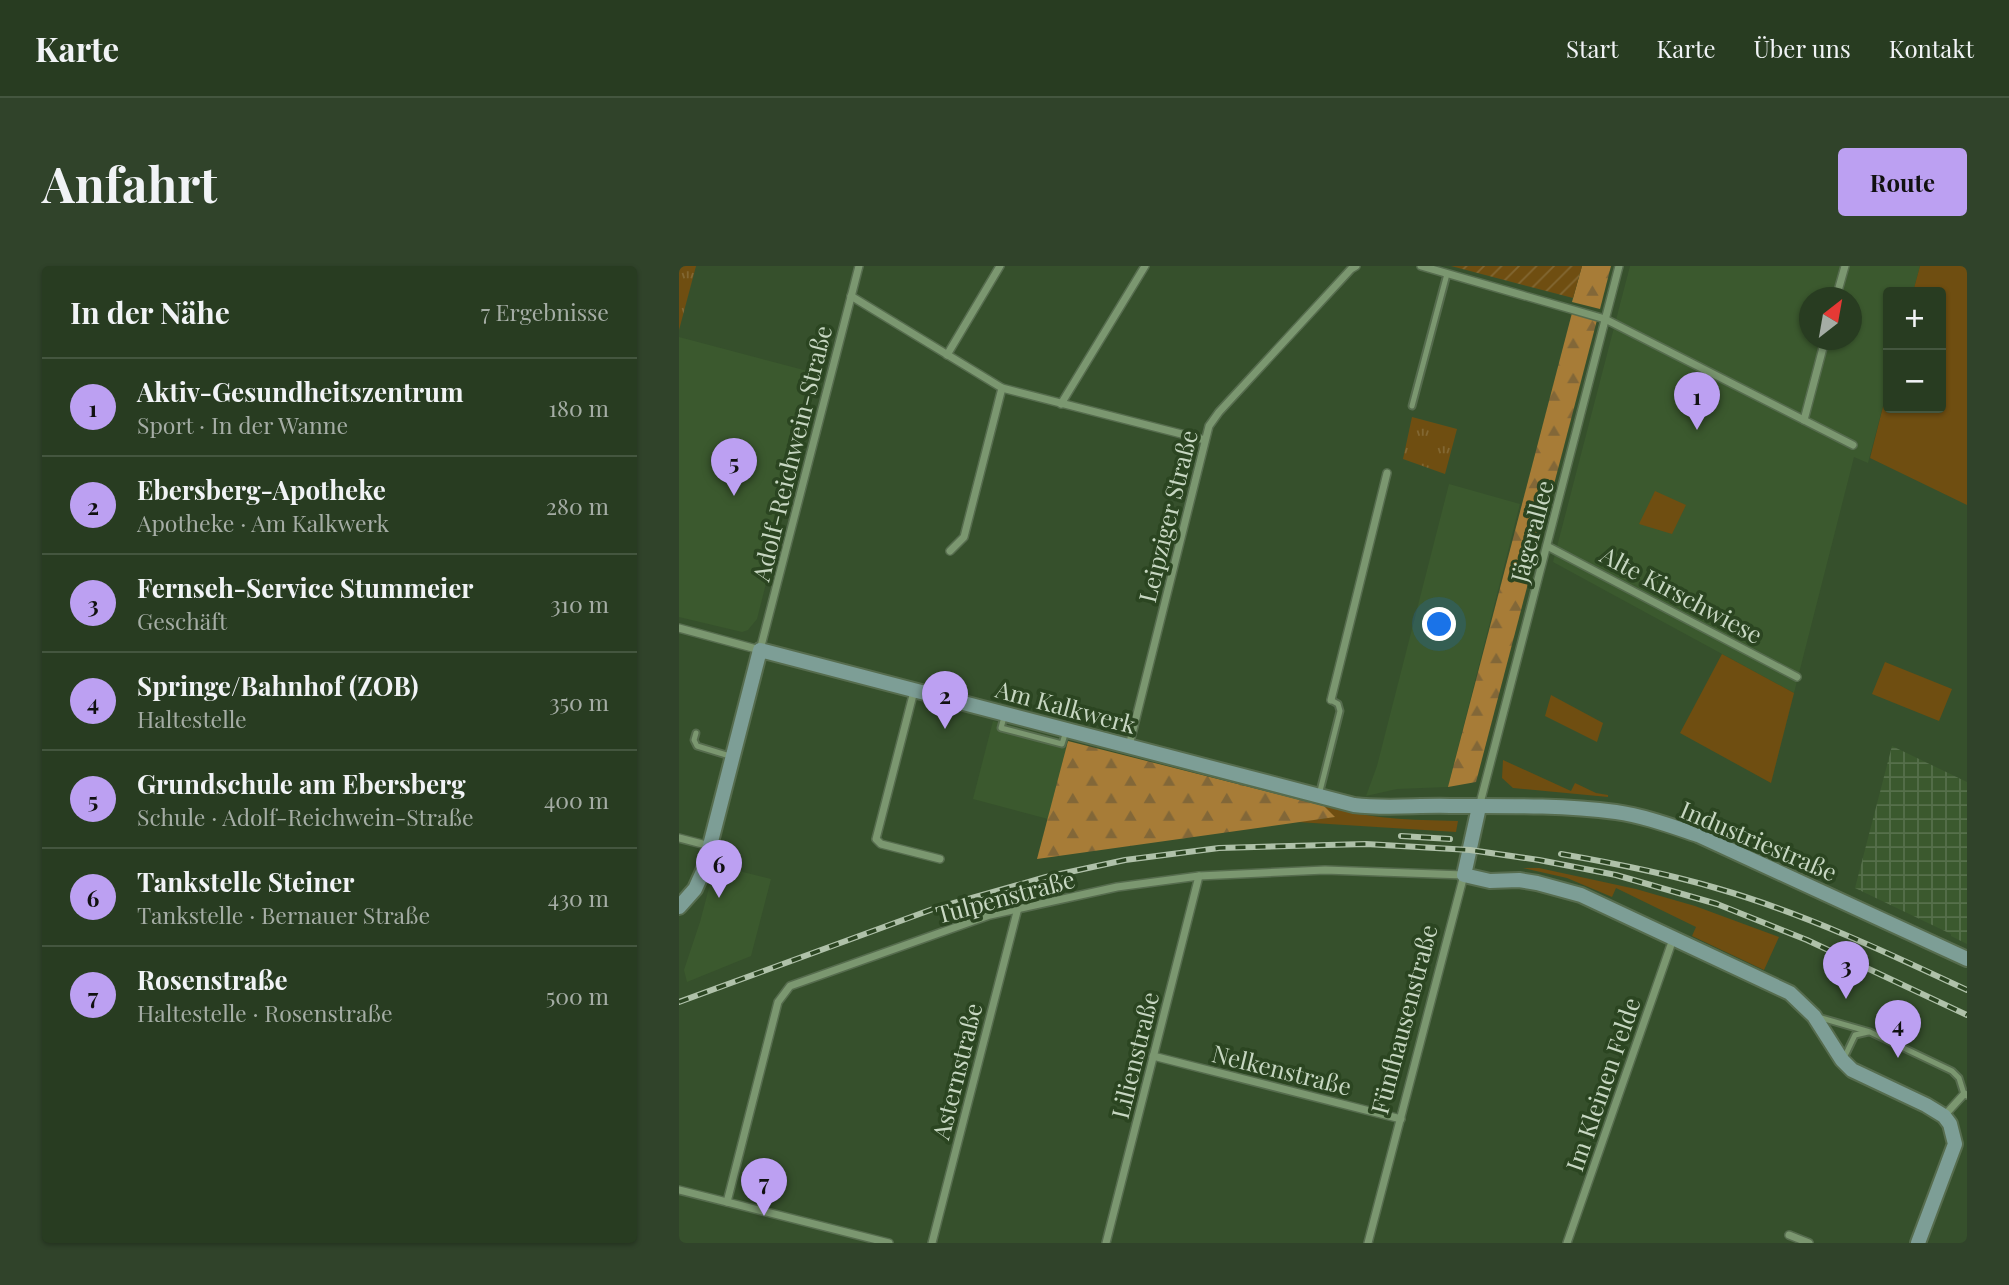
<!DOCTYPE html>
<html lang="de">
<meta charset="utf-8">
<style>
:root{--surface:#283c21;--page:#30432a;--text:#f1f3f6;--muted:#a5ada5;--line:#44563f;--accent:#bca0f2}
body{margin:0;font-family:"Playfair Display",serif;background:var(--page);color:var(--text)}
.controls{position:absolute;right:21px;top:21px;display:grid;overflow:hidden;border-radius:7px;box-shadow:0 2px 5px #0004}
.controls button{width:63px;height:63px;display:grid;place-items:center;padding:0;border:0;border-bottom:2px solid var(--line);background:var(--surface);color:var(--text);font:35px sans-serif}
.compass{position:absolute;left:1120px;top:21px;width:63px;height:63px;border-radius:50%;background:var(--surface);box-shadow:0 2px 5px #0004;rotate:31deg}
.you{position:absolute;left:761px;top:359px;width:24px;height:24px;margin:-18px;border:5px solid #fff;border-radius:50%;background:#1a73e8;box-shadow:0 0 0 10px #1a73e833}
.badge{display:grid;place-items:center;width:46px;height:46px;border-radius:50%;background:var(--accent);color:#111;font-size:23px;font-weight:700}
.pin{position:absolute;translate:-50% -58px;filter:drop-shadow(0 2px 4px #0008)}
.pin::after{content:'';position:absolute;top:37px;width:24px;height:21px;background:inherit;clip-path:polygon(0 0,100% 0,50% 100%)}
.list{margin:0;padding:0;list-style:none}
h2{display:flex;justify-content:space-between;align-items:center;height:91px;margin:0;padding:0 28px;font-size:30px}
h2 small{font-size:23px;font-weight:400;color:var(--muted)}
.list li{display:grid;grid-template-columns:46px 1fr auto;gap:21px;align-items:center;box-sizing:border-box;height:98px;padding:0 28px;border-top:2px solid var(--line)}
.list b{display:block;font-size:26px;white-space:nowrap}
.list p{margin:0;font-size:23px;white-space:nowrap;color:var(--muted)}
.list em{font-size:23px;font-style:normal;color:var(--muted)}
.map{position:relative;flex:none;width:1288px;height:977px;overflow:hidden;border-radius:7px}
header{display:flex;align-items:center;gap:42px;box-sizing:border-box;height:98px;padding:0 35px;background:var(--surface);border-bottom:2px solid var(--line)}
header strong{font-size:33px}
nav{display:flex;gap:38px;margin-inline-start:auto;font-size:24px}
.intro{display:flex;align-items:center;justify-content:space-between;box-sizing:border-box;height:168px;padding:0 42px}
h1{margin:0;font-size:49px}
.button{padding:18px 32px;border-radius:7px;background:var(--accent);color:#111;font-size:24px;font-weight:700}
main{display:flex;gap:42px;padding:0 42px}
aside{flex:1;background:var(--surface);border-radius:7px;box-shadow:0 2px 5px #0004}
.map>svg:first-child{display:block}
.built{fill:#3b592e;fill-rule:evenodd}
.industrial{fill:url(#industrial-grid)}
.grass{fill:#6f4e11}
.forest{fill:url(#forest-firs)}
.park{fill:url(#park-tufts)}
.garden{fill:url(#garden-furrows)}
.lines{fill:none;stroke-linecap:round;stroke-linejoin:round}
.lane-casing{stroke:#566c4e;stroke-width:9}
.street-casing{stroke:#566c4e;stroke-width:10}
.secondary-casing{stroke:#566c4e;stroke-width:18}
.lane{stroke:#7b9770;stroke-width:5}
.street{stroke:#7b9770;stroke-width:7}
.secondary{stroke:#7d9e96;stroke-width:14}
.rail-casing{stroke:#afc1a9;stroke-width:6}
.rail{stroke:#2b4521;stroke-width:3.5;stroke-dasharray:10;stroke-linecap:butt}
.labels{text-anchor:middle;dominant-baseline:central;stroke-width:7;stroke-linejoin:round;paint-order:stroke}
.street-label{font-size:24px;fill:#c7d7c2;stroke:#2b4521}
</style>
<header>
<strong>Karte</strong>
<nav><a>Start</a><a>Karte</a><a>Über uns</a><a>Kontakt</a></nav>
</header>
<div class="intro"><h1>Anfahrt</h1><a class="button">Route</a></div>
<main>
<aside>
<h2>In der Nähe<small>7 Ergebnisse</small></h2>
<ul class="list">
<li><span class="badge">1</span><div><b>Aktiv-Gesundheitszentrum</b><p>Sport · In der Wanne</p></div><em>180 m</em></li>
<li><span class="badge">2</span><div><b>Ebersberg-Apotheke</b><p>Apotheke · Am Kalkwerk</p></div><em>280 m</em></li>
<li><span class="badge">3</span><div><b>Fernseh-Service Stummeier</b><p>Geschäft</p></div><em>310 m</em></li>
<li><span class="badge">4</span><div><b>Springe/Bahnhof (ZOB)</b><p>Haltestelle</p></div><em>350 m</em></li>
<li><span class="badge">5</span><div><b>Grundschule am Ebersberg</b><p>Schule · Adolf-Reichwein-Straße</p></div><em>400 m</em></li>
<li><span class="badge">6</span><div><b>Tankstelle Steiner</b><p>Tankstelle · Bernauer Straße</p></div><em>430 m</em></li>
<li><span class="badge">7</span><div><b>Rosenstraße</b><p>Haltestelle · Rosenstraße</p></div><em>500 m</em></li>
</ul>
</aside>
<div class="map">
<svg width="1288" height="977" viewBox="0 0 1288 977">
<defs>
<pattern id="industrial-grid" width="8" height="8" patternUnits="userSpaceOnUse" patternTransform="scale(1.75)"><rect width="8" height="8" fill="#3b592e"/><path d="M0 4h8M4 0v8" fill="none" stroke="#56704b"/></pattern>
<pattern id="forest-firs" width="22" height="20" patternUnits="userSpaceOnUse" patternTransform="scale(1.75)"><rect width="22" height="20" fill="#a77c37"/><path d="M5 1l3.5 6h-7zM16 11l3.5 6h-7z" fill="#826738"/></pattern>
<pattern id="park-tufts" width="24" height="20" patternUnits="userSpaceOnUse" patternTransform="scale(1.75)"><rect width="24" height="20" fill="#6f4e11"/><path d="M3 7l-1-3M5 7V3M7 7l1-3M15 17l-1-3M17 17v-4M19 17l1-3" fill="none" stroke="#826732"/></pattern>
<pattern id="garden-furrows" width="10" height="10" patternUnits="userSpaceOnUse" patternTransform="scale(1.75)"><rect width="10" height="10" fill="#6f4e11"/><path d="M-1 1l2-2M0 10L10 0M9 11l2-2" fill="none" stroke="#826732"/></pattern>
</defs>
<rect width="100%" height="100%" fill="#36502c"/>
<g class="built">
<path d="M951 0H1241L1234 26H1209V121L1189 197 1175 191 1115 427 874 296ZM1130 32H1172V74H1130Z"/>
<polygon points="0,71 140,108 78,353 69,364 63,366 0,351"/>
<polygon points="770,218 841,238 769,521 718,523 687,530 698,500"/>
<polygon points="314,455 389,475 369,553 294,533"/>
<polygon points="36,599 92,613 72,690 8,716 5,704 21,656"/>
</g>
<polygon class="industrial" points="1213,480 1288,516 1288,678 1272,670 1272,668 1176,622"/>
<g class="grass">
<polygon points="1241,0 1288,0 1288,239 1191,192 1209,121 1209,142 1262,142 1262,26 1234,26"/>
<polygon points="976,225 1007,239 993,268 960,258"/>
<polygon points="1043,388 1115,427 1092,517 1001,467"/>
<polygon points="1206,396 1273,423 1260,455 1193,428"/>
<polygon points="872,429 924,457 918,476 866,450"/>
<polygon points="824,494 892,525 896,517 917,527 929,529 929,531 834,522 823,512"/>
<path d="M645 540C692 553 730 554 779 555L777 566 618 556 655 551Z"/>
<polygon points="844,602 860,602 957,623 1016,640 1100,671 1085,704 1013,670 1017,661 937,622 933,631 888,612"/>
</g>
<g class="forest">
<polygon points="903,0 932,0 921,43 893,36"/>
<polygon points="893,47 918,54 797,516 769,521"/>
<polygon points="389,475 645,540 656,551 358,593"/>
</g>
<g class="park">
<polygon points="0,0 17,0 0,64"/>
<polygon points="733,151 778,163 766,208 724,193"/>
</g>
<polygon class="garden" points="772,0 903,0 894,32"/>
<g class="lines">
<g class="lane-casing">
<g id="lane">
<polyline points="733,140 768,8"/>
<polyline points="325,451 322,462 383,478 387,465"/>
<polyline points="17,467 15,474 18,480 54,491"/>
<polyline points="640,529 661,445 659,438 652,434"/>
<polyline points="1139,751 1191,766 1273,805 1280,812 1285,828"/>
<polyline points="1165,792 1176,769 1189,766"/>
</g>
</g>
<g class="street-casing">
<g id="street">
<polyline points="742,0 926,53 1174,179"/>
<polyline points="172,30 323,122 526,174"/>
<polyline points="1157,32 1166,0"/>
<polyline points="268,89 321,0"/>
<polyline points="382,138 466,0"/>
<polyline points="1125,154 1146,74"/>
<polyline points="868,280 1118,411"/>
<polyline points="271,285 285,271 323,122"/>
<polyline points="0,362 81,384 180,0"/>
<polyline points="235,425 197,573 202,578 261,593"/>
<polyline points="652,434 708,207"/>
<polyline points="450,480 530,160 540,146 672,3 677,0"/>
<polyline points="800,541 940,0"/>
<polyline points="0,572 31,580"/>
<polyline points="474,790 722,853"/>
<polyline points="1265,850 1285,828 1288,829"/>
<polyline points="0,924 210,977"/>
<polyline points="48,936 99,736 111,720 311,649 438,621 520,610 646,604 785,609 689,977"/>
<polyline points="1110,969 1130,977"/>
<polyline points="253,977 339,642"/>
<polyline points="427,977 520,610"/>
<polyline points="888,977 994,673"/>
</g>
</g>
<g class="secondary-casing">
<g id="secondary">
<polyline points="800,541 785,609 811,615 840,614 858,617 902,629 1111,727 1135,750 1163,794 1173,804 1247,839 1265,850 1271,858 1276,878 1239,977"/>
<path d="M0 641 16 623 25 603 81 384 675 539C707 543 739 539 771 540 826 540 882 539 937 546 965 550 992 560 1019 569L1288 693"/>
</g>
</g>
<use href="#lane" class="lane"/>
<use href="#street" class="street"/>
<use href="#secondary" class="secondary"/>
<g class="rail-casing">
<g id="rail">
<polyline points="722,570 771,573"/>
<path d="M882 588C934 597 986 607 1037 622 1124 647 1207 686 1288 724"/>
<polyline points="0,736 254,643 367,611 446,594 540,582 687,578 791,584 860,594 937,609 1038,638 1128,674 1288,749"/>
</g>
</g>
<use href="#rail" class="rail"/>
</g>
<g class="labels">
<g class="street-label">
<text transform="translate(112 187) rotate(-76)">Adolf-Reichwein-Straße</text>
<text transform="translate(488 250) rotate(-76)">Leipziger Straße</text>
<text transform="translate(852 265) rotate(-75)">Jägerallee</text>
<text transform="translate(1003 328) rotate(28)">Alte Kirschwiese</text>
<text transform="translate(387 440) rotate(15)">Am Kalkwerk</text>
<text transform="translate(1080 574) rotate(23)">Industriestraße</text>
<text transform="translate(326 630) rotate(-15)">Tulpenstraße</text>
<text transform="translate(724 753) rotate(-75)">Fünfhausenstraße</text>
<text transform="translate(455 789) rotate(-76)">Lilienstraße</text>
<text transform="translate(603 803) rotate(14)">Nelkenstraße</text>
<text transform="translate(277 805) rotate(-76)">Asternstraße</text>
<text transform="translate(923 818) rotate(-71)">Im Kleinen Felde</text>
</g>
</g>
</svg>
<div class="controls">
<button>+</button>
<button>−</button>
</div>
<svg class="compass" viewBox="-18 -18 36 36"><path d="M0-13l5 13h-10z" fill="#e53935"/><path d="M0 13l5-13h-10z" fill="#a5ada5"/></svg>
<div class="you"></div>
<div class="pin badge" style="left:1018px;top:164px">1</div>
<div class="pin badge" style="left:266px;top:463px">2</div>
<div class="pin badge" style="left:1167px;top:733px">3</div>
<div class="pin badge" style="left:1219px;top:792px">4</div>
<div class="pin badge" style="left:55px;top:230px">5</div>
<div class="pin badge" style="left:40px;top:632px">6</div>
<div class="pin badge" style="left:85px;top:950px">7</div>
</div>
</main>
